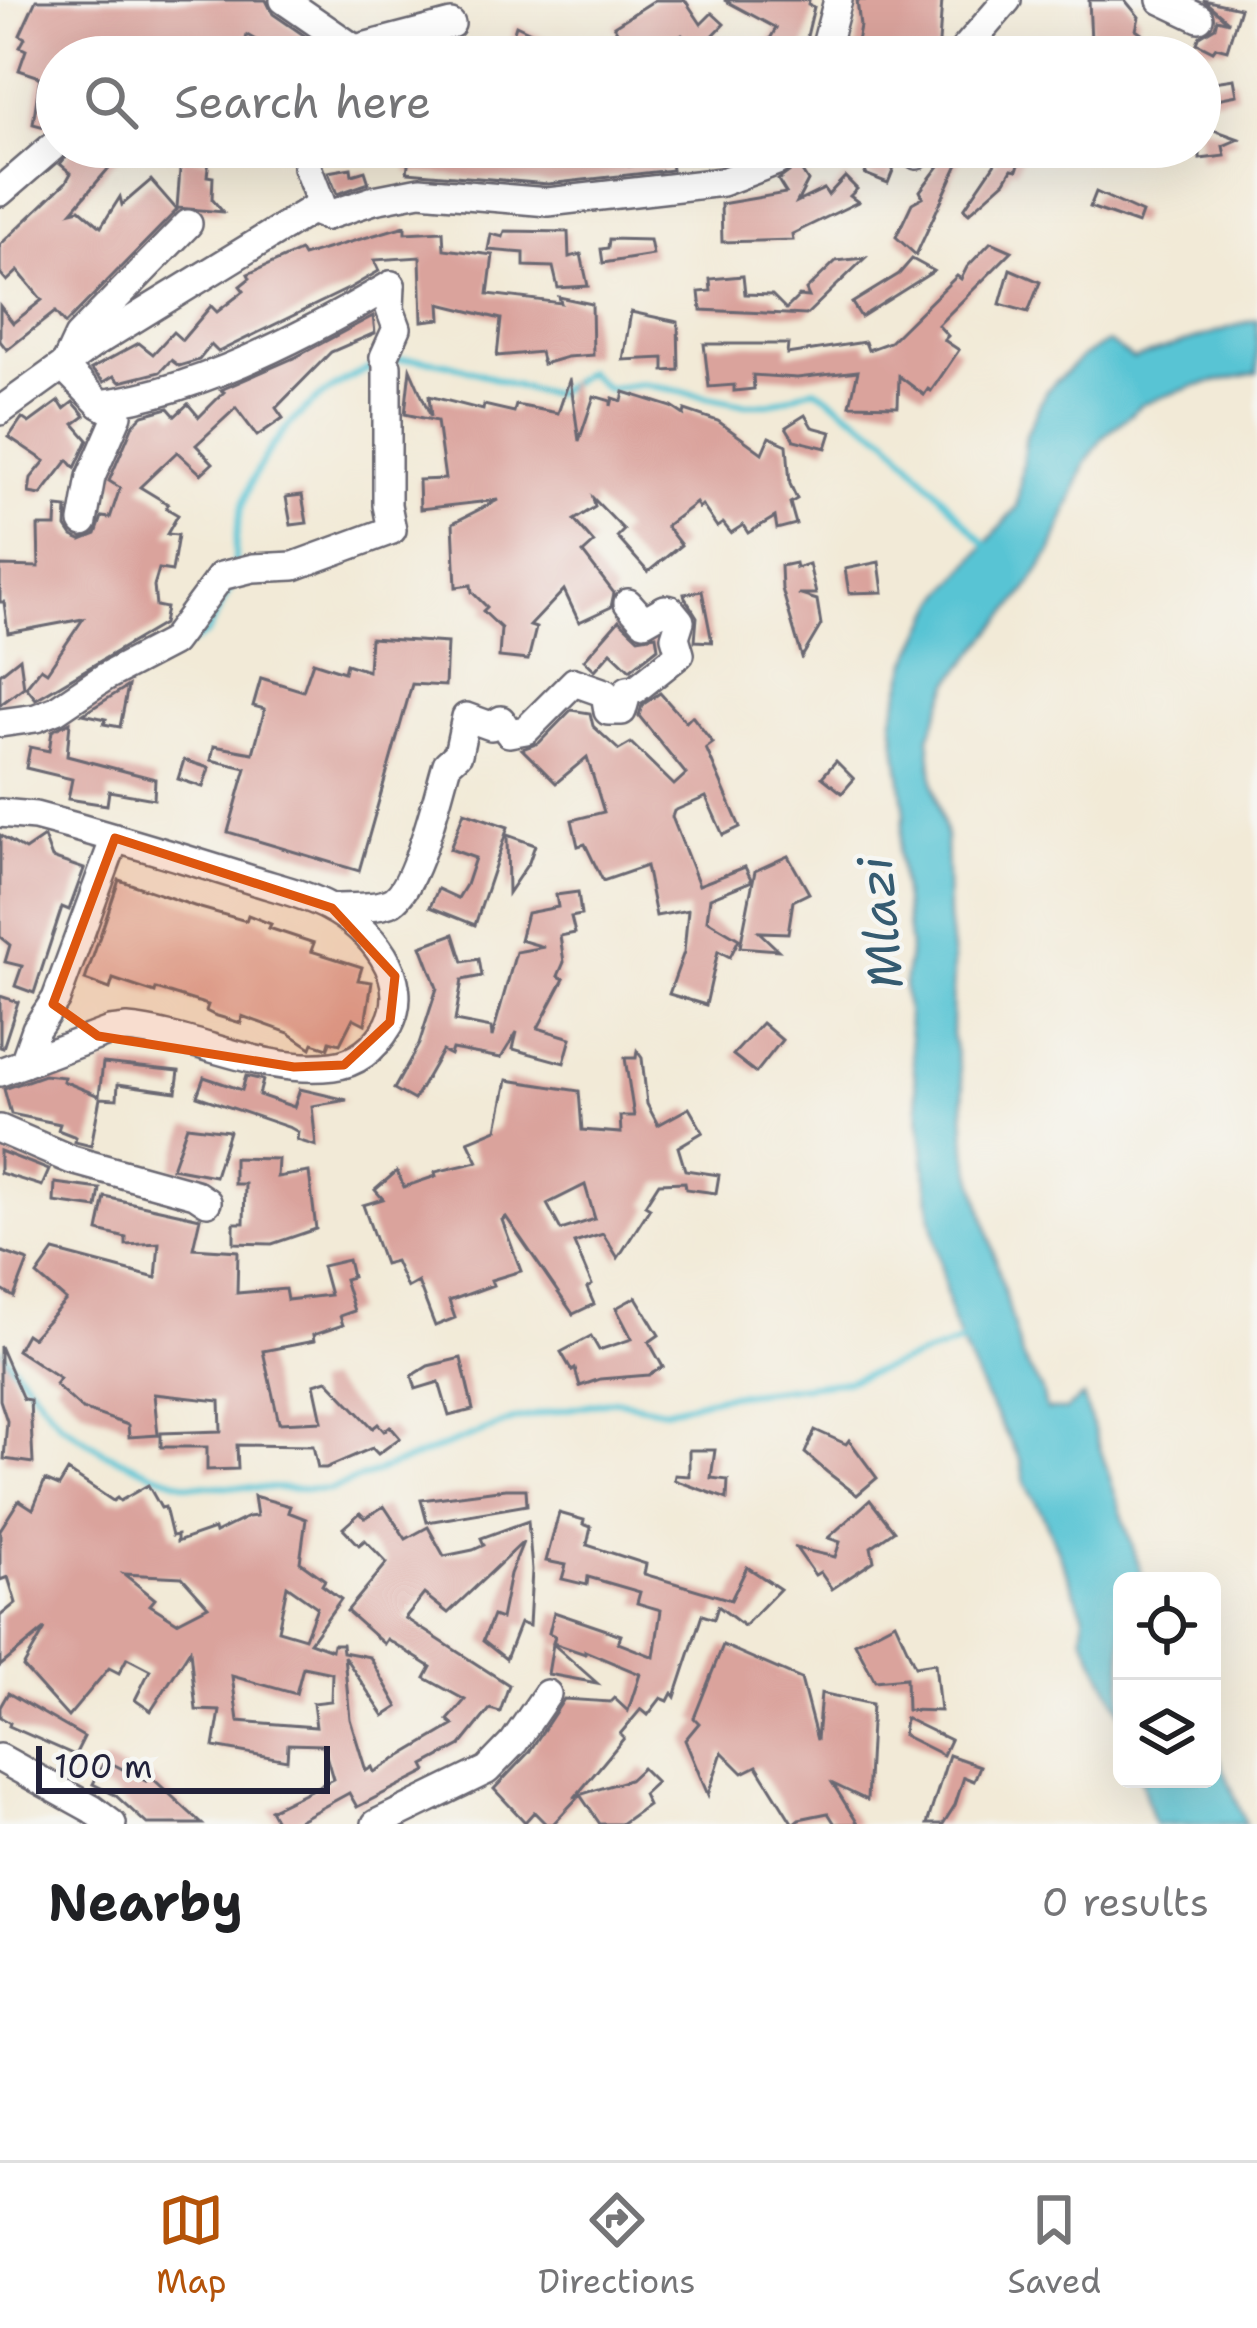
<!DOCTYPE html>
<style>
:root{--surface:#fff;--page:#f6f6f6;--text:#202124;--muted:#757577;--line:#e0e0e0;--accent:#b45309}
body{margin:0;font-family:"Shantell Sans",sans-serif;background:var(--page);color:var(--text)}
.controls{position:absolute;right:36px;bottom:36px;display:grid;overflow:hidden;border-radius:18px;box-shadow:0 12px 48px #0002}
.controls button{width:108px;height:108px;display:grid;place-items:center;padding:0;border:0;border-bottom:3px solid var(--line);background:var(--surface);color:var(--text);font:60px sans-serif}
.scale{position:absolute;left:36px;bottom:30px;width:294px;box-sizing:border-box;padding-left:12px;border:6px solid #22223b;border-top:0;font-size:33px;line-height:42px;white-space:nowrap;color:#22223b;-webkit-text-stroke:9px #f6f6f2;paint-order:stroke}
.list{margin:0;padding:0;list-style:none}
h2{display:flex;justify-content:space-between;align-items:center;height:156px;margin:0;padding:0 48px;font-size:51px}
h2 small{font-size:39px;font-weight:400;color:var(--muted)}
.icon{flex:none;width:66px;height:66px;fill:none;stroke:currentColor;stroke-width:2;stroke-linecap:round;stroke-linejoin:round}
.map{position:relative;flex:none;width:1257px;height:1824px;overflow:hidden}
.search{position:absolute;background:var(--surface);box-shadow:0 12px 48px #0002;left:36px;right:36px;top:36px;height:132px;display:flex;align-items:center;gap:30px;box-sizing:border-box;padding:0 42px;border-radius:66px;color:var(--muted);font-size:45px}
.sheet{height:336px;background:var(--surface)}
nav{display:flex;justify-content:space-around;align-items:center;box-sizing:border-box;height:168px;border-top:3px solid var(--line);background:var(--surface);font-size:33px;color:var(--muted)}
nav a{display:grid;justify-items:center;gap:6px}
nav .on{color:var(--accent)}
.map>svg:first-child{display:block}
.water{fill:#59c4d4;stroke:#3e7388;stroke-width:3}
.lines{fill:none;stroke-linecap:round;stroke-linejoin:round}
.stream{stroke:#59c4d4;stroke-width:6}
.building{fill:#daa39c;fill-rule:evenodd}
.minor-casing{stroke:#6b6872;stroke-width:32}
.minor{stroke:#fff;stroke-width:27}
.marked{fill:#de560e;fill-opacity:0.2;stroke:#de560e;stroke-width:9;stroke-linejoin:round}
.labels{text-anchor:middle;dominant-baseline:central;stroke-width:9;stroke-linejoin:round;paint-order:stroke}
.water-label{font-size:48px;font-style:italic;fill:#355b71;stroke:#f6f6f2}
</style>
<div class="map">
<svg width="1257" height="1824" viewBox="0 0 1257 1824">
<rect width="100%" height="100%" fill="#f6f6f2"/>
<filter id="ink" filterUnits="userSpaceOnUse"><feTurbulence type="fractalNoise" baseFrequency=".00833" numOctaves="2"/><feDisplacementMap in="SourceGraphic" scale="24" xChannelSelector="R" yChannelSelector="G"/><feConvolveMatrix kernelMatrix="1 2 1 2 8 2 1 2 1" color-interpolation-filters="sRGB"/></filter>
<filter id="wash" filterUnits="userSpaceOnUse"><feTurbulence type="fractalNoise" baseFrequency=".004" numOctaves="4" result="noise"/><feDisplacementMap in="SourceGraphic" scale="48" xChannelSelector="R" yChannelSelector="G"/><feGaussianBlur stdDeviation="2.7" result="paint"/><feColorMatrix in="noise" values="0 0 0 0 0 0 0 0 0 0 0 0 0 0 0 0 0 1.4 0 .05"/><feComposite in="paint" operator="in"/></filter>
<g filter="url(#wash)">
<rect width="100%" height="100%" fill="#f2ead7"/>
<g class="water">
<polygon points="1257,319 1257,373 1195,386 1144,403 1103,437 1085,464 1051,552 1026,591 951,681 929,737 933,781 946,837 948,918 953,960 952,1035 963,1087 966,1150 1022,1357 1042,1391 1046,1410 1065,1410 1083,1397 1144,1581 1122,1581 1122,1714 1083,1636 1084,1615 1043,1515 1025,1484 1021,1461 985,1396 952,1321 931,1218 904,984 910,948 898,853 905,813 893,718 908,662 939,600 1017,507 1026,435 1046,391 1082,357 1108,342 1133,359"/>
<polygon points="1212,1740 1246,1824 1154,1824 1141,1779 1212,1779"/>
</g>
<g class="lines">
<g class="stream">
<path d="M395 360C457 354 493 386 553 394L587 372 607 389 643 384 742 404H769L815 388 889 439 989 548"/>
<path d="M235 567C232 475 294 399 376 366"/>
<polyline points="183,648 207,633 232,585"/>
<polyline points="0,1350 61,1424 104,1452 152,1473 189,1485 329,1490 516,1419 614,1400 664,1410 722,1396 847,1381 965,1341"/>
</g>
</g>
<g id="blocks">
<g class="building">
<polygon points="36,0 266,0 273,14 321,47 326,57 285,57 247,35 243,51 237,50 233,57 57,57 57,93 48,128 33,124 40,77 19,70 26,50 20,47 25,38 20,35"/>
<polygon points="655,0 685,0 701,24 712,13 724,24 698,51 682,35 662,51 632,57 614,26"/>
<polygon points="724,0 809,0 808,5 814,7 802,57 760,57 776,28"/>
<polygon points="857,0 942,0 938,57 854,57 860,26"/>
<polygon points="1089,0 1125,0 1139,17 1136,30 1149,39 1091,41"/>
<polygon points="1203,0 1240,8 1227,50 1216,47 1213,51 1197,43 1200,36 1215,27 1217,19 1229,22"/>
<polygon points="516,25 550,41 544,57 506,57"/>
<polygon points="1234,79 1237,95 1217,99 1200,94 1200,84"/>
<polygon points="1200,125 1239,139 1223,146 1225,156 1200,159"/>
<polygon points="74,147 127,147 72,211 80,209 101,227 120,197 122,205 151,180 177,210 65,324 55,312 7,350 0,341 0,306 13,323 42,300 18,271 7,281 0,273 0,245 66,182 71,173 60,164"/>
<polygon points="486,147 553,154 553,147 625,147 629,166 671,162 672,170 548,184 407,172 410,150 485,158"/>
<polygon points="875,147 900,153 888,183 865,174"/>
<polygon points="939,147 966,147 916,255 896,237 912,203 923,197 920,191 939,166 933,163"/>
<polygon points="1006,147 1025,147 1017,170 1012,169 1005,181 969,213 964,209"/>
<polygon points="181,157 209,160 207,176 213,177 212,199 223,212 177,208"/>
<polygon points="798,165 808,181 797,202 824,189 828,195 845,177 857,189 850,196 858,202 792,234 793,240 722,242 721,204 786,193 778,180"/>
<polygon points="351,168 352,175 365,171 369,183 337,194 328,172"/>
<polygon points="1096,192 1142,213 1138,224 1090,207"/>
<polygon points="405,226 405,233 443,231 444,249 493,255 488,294 561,303 559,297 592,304 593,355 567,357 543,364 540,352 497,356 501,319 440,304 441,319 422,321 420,257 374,260 379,271 350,288 218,352 211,345 199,360 179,366 171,360 160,372 120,382 114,376 104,382 91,369 139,343 153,354 173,332 182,340 211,306 217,312 244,291 240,286 250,278 248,274 300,251 303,256"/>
<polygon points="505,231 568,232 569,257 581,254 588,286 558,288 553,267 524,266 524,253 488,250 491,234 503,237"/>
<polygon points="609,239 650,240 653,255 603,263 601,249 608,248"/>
<polygon points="991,242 1012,251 938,325 948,336 944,340 959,350 931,391 928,389 924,395 899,376 898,406 850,405 858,371 797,378 753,375 754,389 734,391 734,385 709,387 704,344 788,344 787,354 865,342 868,350 890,342 957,276 961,279 967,267"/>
<polygon points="865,258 806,315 701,310 699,292 711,291 710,279 743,276 745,294 772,295 786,309 799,296 809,297 806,290 836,261"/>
<polygon points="912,259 934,271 861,317 852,303 899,274"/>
<polygon points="1010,269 1040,282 1028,312 1000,304"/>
<polygon points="631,312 678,322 679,370 664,371 664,358 623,360"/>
<polygon points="373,316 375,333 331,352 276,408 283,418 257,436 236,408 196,445 213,463 201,474 177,452 140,487 168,504 166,508 178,515 167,534 178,535 172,571 159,569 154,586 156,606 166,608 163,624 36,699 26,687 41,668 47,672 83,619 8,633 4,602 0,602 0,566 39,567 38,526 56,526 57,507 67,508 66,527 72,536 81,540 96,534 102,517 110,518 120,488 109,481 133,425 143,415 168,408 175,416 188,404 199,417 224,392 221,390 296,357"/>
<polygon points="410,369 431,417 429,396 483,410 484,405 514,412 516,405 558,413 570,378 579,441 594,396 611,401 611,406 613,398 622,401 624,392 672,407 684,415 685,410 718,421 762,453 769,437 787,445 790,484 797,499 790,503 796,524 777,529 775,517 748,533 743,525 731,533 723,523 717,527 702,505 699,508 696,503 666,526 681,545 648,572 617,537 624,530 593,498 595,507 574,520 594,543 583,553 614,593 611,607 579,622 564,590 530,626 536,628 528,660 499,657 501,628 483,611 487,607 472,592 471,585 456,587 453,523 498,500 420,509 419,480 445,479 437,421 405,414"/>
<polygon points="59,401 64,409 73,402 81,411 85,416 74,424 88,440 75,468 68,460 41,495 29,493 31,478 45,461 9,437 22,418 29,423"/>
<polygon points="805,415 812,427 831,432 826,448 794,440 786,427"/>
<polygon points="302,495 307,523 291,525 286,497"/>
<polygon points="879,562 883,592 849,593 845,569"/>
<polygon points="795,563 796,568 809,564 816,594 798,594 817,600 821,625 802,657 782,589 781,566"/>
<polygon points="702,591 712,642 695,641 697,617 685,598 684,594"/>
<polygon points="619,620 638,638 656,635 658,648 630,670 611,652 595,670 584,660"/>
<polygon points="370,638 447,643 445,686 412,684 359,871 228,832 246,768 211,760 214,746 253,753 265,709 253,706 261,678 303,691 313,662 344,672 346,664 368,671"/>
<polygon points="20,658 24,687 0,705 0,674"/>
<polygon points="128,686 120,727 104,724 106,719 83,714"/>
<polygon points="660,693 686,722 692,716 713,743 706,748 740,827 723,835 706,797 674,811 672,817 699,885 745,867 752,881 710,898 707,920 739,939 730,957 718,951 706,1005 669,994 684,952 688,910 656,916 646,866 603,881 585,844 578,846 572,820 604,812 587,757 556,783 522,749 539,743 571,710 590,713 593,726 619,750 631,743 674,785 686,774 639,716 642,705"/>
<polygon points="70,722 67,756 155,779 154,799 109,791 107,805 68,799 72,779 26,768 30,747 49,751 52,731"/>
<polygon points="184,760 209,768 203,787 178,779"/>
<polygon points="836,761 854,779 842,793 822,777"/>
<polygon points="464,812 508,827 475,925 430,907 438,889 458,898 466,885 475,858 450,849"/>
<polygon points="0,835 25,850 44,837 52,858 84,869 69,910 62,907 34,993 15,986 22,966 5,962 10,945 0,937"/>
<polygon points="507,835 535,845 529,862 508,893"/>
<polygon points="788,856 809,893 793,901 788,933 759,932 778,950 740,947 755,871"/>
<polygon points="119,880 197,907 246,921 248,915 271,924 269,928 314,943 311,951 362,967 358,980 372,982 365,1024 353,1018 340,1044 330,1041 328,1048 313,1043 311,1048 289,1033 242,1016 241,1023 214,1015 206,1011 208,1005 156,989 155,993 113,979 110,989 85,980"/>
<polygon points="578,892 581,915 571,917 575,933 560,936 564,962 558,976 564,979 538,1028 571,1038 564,1063 513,1049 517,1032 501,1058 452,1049 450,1055 442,1051 414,1100 394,1089 419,1044 437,988 421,946 454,934 463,962 479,959 482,976 462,980 455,1021 491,1028 492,1037 516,952 544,947 520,940 527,913 558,907 556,895"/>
<polygon points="0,996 18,1002 3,1048 0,1047"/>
<polygon points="762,1023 782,1040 756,1073 733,1055"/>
<path d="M637 1051 642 1058 647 1104 658 1125 689 1108 703 1132 678 1147 685 1170 719 1175 716 1193 686 1189 685 1182 659 1183 645 1205 650 1208 618 1258 603 1234 574 1243 592 1285 587 1288 594 1304 573 1314 506 1217 502 1220 521 1271 491 1280 493 1285 449 1301 455 1318 435 1326 418 1282 407 1288 395 1261 384 1264 363 1205 383 1199 375 1190 397 1171 404 1187 436 1176 435 1172 478 1162 468 1141 497 1129 507 1080 579 1091 582 1130 621 1133 620 1116H634L625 1058H636ZM585 1185 595 1219 561 1230 547 1204Z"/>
<polygon points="103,1063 179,1071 176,1092 118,1084 117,1099 100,1098 91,1146 75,1142 76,1137 58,1130 60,1124 11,1114 4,1089 44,1075 64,1077 63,1081 99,1096"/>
<polygon points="246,1076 263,1080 259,1095 294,1107 300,1089 347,1100 312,1106 316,1146 297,1140 298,1132 291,1128 197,1096 204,1077 242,1090"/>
<polygon points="187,1126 229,1131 215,1176 172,1168"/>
<polygon points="0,1151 49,1170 42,1186 0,1173"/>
<polygon points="234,1158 278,1159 277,1177 309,1172 316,1229 272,1244 234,1243 234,1223 244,1223 245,1184 234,1184"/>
<polygon points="55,1183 100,1189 97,1208 54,1202"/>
<polygon points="105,1197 200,1218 193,1248 238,1251 237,1293 285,1289 287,1300 330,1295 322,1266 348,1260 352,1277 344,1279 354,1311 340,1316 343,1325 313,1335 314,1341 263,1351 279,1423 322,1421 314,1384 327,1380 373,1428 378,1424 384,1431 390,1426 400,1438 378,1454 372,1448 326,1468 318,1468 313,1446 237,1445 238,1469 207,1470 207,1447 161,1447 161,1433 221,1431 220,1401 154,1394 158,1435 129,1437 128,1425 82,1409 55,1384 60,1378 17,1350 26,1334 32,1338 66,1300 37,1275 54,1251 156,1278 159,1243 126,1245 126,1238 98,1231"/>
<polygon points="0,1251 28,1261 14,1297 0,1289"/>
<polygon points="636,1297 659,1335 649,1342 663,1367 649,1375 600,1379 580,1386 575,1369 572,1371 561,1352 591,1336 599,1350 632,1339 616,1308"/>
<polygon points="0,1346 23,1399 30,1400 33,1463 4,1459 7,1421 0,1400"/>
<polygon points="461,1358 473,1410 449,1416 439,1382 416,1389 412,1376 428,1366"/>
<polygon points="815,1430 846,1444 849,1440 877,1478 857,1495 827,1472 805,1453"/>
<polygon points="689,1450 715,1450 711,1478 728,1480 727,1499 674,1480 675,1475 689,1476"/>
<path d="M68 1471 113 1501 117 1498 120 1501 148 1485 161 1508 165 1507 172 1536 177 1535V1542L214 1529 215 1533 248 1517 257 1516 254 1496 290 1506 288 1512 306 1519 300 1562 325 1580 322 1585 341 1599 310 1642 332 1650 333 1644H342L343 1652 370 1657 398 1707 384 1716 344 1656 350 1719 366 1771 372 1767 374 1772 454 1725 448 1720 465 1700 425 1678 431 1667 387 1639 384 1644 347 1611 387 1563 365 1540 359 1545 343 1528 360 1513 365 1518 384 1506 406 1539 428 1527 444 1556 473 1550 484 1545 481 1538 528 1521 532 1570 529 1626 520 1623 506 1659 483 1641 493 1616 501 1619 510 1574 523 1542 448 1613 424 1594 405 1618 509 1685 500 1712 490 1709 461 1745 424 1765 427 1771 357 1807 349 1793 292 1824H278L270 1810 333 1779 323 1745 288 1744 287 1760 214 1747 220 1711 196 1710 190 1650 151 1711 135 1700 150 1670 127 1658 119 1673 109 1668 68 1717 23 1667 45 1629 0 1666V1616L16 1603 8 1577 0 1580V1530L19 1500 33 1509 45 1480 59 1486ZM124 1574 182 1577 208 1606 177 1622 150 1605 155 1599ZM287 1586 317 1607 305 1638 278 1630ZM303 1667 332 1673 331 1701 313 1703 316 1727 238 1721 232 1676 296 1694Z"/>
<polygon points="506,1489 526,1489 527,1505 427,1522 421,1500"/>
<polygon points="870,1500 894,1531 871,1547 874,1561 832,1589 820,1572 815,1575 796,1548 835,1557 840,1542 828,1538"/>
<polygon points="559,1513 584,1520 583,1524 591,1527 587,1545 646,1564 644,1574 731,1600 747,1567 780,1589 744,1626 718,1606 714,1619 702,1615 675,1697 672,1693 668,1701 661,1698 648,1715 641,1709 620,1734 624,1738 576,1796 629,1780 642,1768 656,1782 643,1794 648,1805 621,1824 600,1824 580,1795 553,1824 546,1824 534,1812 525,1822 494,1789 529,1752 564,1699 610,1702 614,1698 628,1711 640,1674 585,1651 585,1654 553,1643 555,1636 549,1633 554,1612 621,1635 618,1643 654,1657 661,1610 637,1603 640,1592 588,1577 587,1585 562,1579 566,1565 546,1561"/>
<polygon points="895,1622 915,1666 935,1663 940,1711 907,1710 906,1678 875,1681 855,1643"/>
<polygon points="553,1644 597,1683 548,1674"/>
<polygon points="723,1645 801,1679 817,1740 821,1693 872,1704 867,1800 833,1784 858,1824 835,1824 828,1813 799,1819 793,1824 757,1766 743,1773 722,1752 708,1795 685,1740 699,1723 694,1718"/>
<polygon points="8,1693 84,1737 75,1755 9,1726 10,1723 0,1717 0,1707"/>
<polygon points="905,1718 950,1740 943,1755 903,1735"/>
<polygon points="949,1755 980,1766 974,1781 964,1777 955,1805 943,1824 927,1824"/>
<polygon points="105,1760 146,1781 150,1776 202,1824 147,1824 115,1795 93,1784"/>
</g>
</g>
</g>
<g filter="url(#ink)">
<use href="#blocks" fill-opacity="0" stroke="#6b6872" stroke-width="3"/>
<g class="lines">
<g class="minor-casing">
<g id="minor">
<polyline points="284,0 355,49"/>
<polyline points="1161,0 1199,18"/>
<polyline points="351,57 355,49 451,24"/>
<polyline points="823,57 838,0"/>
<polyline points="958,57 1007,0"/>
<polyline points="307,147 307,167 326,216"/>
<polyline points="917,155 920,147"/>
<polyline points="0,192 57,143"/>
<path d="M188 224 78 337 64 367 100 404C194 393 310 333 391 285"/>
<polyline points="384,357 397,328 390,309 391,285"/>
<polyline points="0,411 93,344 311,210 326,216 374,200 420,191 548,202 722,182 777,161 791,147"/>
<polyline points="83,522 91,477 118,415 100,404"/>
<polyline points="0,723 36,718 56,710 105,677 172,642 221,576 253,568 294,566 392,530 387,505 387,366"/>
<path d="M0 813 35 816 76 827C135 844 193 861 252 880 277 888 305 894 329 907 370 928 413 978 389 1025 376 1047 359 1063 333 1066 264 1075 195 1035 127 1029L110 1031 0 1072"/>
<path d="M332 908C349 907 372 909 389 903 416 893 438 793 447 764L458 754 466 717 491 726 501 720 509 733 526 730 574 682 605 693 608 711H622L628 690 636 689 680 654 675 637 680 621 671 610 665 609 644 621 628 603"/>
<polyline points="24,1063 36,1029 56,999 115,838"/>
<polyline points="0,1129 72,1160 195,1194 207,1202"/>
<polyline points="0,1758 92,1809 112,1824"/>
<polyline points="376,1824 487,1770 514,1742 547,1694"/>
</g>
</g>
<use href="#minor" class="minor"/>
</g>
</g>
<path class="marked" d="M115 838 332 908 395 976 390 1022 344 1065 294 1067 98 1036 53 1004Z"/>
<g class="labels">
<g class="water-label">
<text transform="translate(880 923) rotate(-95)">Mlazi</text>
</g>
</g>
</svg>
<div class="controls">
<button><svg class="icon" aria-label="locate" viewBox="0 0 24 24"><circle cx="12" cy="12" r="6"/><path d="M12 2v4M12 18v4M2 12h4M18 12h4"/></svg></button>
<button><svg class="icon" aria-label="layers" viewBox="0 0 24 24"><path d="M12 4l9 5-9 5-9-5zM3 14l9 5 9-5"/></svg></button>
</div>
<div class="scale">100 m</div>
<div class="search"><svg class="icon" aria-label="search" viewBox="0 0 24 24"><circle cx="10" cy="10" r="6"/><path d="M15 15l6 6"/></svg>Search here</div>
</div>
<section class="sheet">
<h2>Nearby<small>0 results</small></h2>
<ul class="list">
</ul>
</section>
<nav>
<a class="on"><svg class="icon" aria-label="map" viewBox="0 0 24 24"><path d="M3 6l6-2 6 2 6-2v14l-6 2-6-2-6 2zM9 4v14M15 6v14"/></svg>Map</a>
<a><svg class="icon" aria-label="directions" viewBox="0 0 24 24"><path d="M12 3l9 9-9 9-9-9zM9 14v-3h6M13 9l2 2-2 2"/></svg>Directions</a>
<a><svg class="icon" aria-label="saved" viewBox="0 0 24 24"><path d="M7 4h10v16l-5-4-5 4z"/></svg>Saved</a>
</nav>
